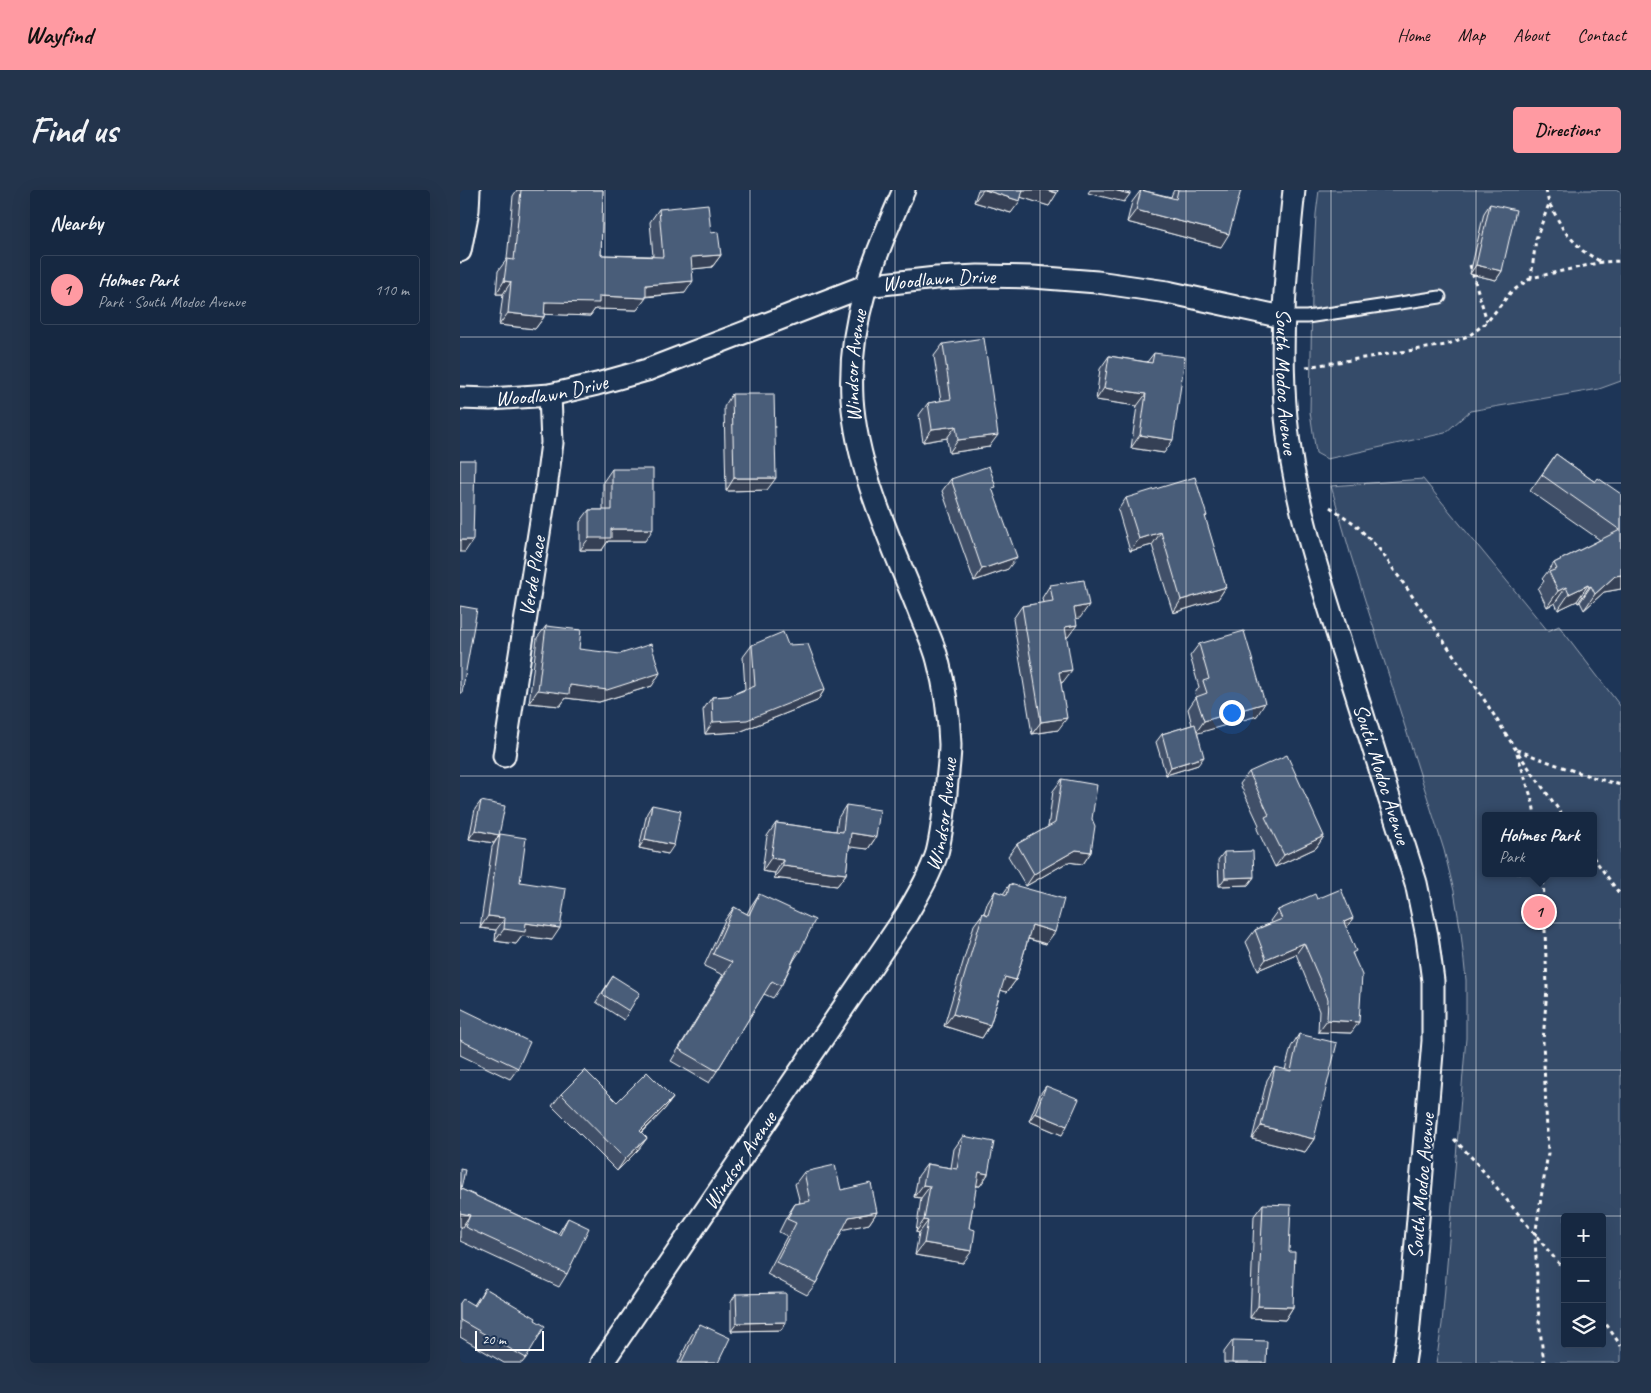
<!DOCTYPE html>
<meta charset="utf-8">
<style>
:root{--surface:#162841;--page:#23344c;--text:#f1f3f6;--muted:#9ea6b1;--line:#35445a;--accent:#ff9aa2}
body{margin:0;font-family:Caveat,sans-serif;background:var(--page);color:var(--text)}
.controls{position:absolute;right:15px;bottom:15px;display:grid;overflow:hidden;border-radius:5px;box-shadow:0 5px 20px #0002}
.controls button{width:45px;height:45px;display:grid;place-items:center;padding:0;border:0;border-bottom:1px solid var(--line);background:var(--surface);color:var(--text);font:25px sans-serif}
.scale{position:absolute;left:15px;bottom:12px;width:69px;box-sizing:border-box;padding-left:5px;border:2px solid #fff;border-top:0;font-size:14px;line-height:18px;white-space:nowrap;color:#fff;-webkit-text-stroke:4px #1d3557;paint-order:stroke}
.you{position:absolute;left:771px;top:522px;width:18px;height:18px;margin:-12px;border:4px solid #fff;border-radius:50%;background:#1a73e8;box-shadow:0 0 0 8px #1a73e833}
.badge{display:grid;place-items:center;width:32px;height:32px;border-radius:50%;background:var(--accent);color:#111;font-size:16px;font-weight:700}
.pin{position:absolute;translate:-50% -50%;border:2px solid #fff;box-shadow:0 1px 5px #0006}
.popup{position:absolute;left:1022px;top:622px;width:115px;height:65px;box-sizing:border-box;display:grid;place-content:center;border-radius:5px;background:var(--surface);filter:drop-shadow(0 1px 4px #0005);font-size:16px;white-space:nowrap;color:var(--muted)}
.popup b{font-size:19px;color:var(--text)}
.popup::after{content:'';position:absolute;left:50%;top:100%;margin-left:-10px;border:10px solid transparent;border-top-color:var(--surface)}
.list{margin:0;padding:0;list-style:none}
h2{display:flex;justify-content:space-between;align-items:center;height:65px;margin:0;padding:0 20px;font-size:21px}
h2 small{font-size:16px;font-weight:400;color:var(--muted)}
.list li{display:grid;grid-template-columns:32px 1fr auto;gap:15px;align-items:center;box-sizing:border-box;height:70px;margin:0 10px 10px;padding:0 10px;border:1px solid var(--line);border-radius:5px}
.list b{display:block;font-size:19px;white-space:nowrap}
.list p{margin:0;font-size:16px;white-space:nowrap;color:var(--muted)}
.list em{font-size:16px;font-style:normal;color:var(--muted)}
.icon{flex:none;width:28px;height:28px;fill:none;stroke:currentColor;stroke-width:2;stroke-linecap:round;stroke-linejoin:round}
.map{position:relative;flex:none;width:1161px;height:1173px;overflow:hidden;border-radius:5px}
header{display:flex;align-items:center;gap:30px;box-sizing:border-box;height:70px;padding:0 25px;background:var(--accent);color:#111}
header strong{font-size:24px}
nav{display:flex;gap:28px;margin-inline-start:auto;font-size:18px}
.intro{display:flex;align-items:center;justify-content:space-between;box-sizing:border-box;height:120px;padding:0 30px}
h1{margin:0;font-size:35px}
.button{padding:12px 22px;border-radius:5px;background:var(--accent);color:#111;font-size:18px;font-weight:700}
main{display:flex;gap:30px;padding:0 30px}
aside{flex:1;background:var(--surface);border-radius:5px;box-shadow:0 5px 20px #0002}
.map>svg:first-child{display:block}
.green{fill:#364b69;stroke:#9aa5b4;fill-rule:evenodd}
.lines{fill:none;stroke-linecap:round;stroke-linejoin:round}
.lane-casing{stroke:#fff;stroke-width:15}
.street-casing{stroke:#fff;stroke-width:25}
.path{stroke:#fff;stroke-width:3;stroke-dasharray:4 4;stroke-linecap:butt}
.lane{stroke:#1d3557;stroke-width:11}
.street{stroke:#1d3557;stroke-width:21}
.wall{fill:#405068;stroke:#fff}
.shaded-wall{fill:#344155;stroke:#fff}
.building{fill:#4a5d79;stroke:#fff}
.grid{fill:none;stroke:#fff;stroke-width:1;stroke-opacity:0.55}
.labels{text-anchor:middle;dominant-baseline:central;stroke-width:4;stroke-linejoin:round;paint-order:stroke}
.street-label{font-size:21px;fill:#fff;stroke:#1d3557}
</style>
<header>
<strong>Wayfind</strong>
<nav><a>Home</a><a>Map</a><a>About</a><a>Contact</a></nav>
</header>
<div class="intro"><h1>Find us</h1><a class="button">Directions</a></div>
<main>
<aside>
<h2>Nearby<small></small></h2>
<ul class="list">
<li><span class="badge">1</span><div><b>Holmes Park</b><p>Park · South Modoc Avenue</p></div><em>110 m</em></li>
</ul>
</aside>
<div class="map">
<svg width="1161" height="1173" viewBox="0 0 1161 1173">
<rect width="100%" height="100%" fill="#1d3557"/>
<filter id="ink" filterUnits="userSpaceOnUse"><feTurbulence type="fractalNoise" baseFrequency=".02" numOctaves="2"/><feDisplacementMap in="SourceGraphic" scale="10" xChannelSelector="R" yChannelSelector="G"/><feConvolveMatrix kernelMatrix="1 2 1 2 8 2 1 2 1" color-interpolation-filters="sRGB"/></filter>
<g filter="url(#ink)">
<g class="green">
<polygon points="859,0 1161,0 1161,191 1139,199 1010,221 985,243 867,269 856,263 850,222 852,104 856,24"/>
<path d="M963 289 1088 441 1099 436 1161 517V1173H976L982 1134 1006 848V790L1001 743 994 701 984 660 891 366 871 296ZM1025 626H1133V683H1025ZM1105 1027H1142V1154H1105Z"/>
</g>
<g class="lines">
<g class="lane-casing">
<polyline id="lane" points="823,127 847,127 980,107"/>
</g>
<g class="street-casing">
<g id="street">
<path id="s1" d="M834 0C826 75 819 151 826 227 833 308 859 385 883 462 908 539 932 616 956 693L967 746 973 791V851L948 1147 944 1173"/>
<polyline points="0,61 8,20 9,0"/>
<path id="s2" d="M0 208 30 209 90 205 137 194 187 180 405 96 476 88 518 86 573 87 637 92 707 102 823 127"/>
<path id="s3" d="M44 566 86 299 92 253 90 205"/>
<path id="s4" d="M142 1173 447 724C458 705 470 685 477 663 482 643 484 623 486 603 487 587 490 570 490 554 489 527 485 497 478 471 474 454 465 437 459 421 432 353 397 282 392 208 388 128 413 71 444 0"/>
</g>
</g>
<g class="path">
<polyline points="1086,0 1089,14 1076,49 1071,88 1142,72 1161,71"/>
<polyline points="1090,15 1104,41 1123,61 1141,72"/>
<polyline points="1010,75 1027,131"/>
<polyline points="846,177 986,155 1010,145 1027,132 1051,102 1071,88"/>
<polyline points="870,317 895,334 920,360 1018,500 1056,560 1103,626"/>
<path d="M1057 560C1091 573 1125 586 1161 595"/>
<polyline points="1057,563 1073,613 1075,626"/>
<polyline points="1133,667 1161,706"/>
<polyline points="1083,683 1087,798 1083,851 1088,963 1075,1046 1079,1131 1084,1173"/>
<polyline points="994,949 1014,970 1105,1081"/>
<polyline points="1142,1128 1161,1156"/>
</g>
<use href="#lane" class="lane"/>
<use href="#street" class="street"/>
</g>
<g class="wall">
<polygon points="57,0 143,0 141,65 193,66 190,32 199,19 251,43 261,65 252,77 232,79 225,103 186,107 177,120 135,119 130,126 84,124 84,127 75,139 39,135 43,104 36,104 38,81 47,69 53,6"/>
<polygon points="518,0 598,0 589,16 561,7 551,23 514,12"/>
<polygon points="681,0 711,7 712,4 714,0 718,0 761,57 667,32 672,12"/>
<polygon points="1030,14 1042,81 1036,90 1010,84 1024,23"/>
<polygon points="483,154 529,257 489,263 487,248 463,252 459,225 468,213 481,211 474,166"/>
<polygon points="694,163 704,263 671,258 677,216 636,210 640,179 649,166 687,172"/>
<polygon points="272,204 307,300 266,301 264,217"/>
<polygon points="1096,264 1135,292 1161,304 1161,399 1144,402 1124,420 1120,412 1118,413 1117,411 1098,420 1095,413 1087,417 1078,399 1084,391 1082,389 1094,373 1140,350 1070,301"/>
<polygon points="152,279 185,351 148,351 142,360 120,360 120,332 129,320 143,320 143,292"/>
<polygon points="491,289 533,301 548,379 514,391 482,301"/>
<polygon points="666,308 747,326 745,328 766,397 758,409 713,423 692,355 670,361 658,320"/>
<polygon points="590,395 620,428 616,428 608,447 606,447 603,492 601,493 598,540 572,544 553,429 562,416 583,413 582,408"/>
<polygon points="86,436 119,459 192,496 139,512 106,508 100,516 69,513 77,448"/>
<polygon points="739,454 797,526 737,543 738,575 706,585 696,552 702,544 732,535 728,519 736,507 735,503 739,497 730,466"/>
<polygon points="292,455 328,455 365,499 357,511 279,542 245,544 243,520 252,507 269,506 285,499 283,467"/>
<polygon points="789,582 864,646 856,658 815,677 797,639 799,635 780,594"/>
<polygon points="602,589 632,629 631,662 623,674 608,672 566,696 548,666 557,654 588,637 593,601"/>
<polygon points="21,611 34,653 9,649 15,619"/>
<polygon points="192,615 208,664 179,658 187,623"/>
<polygon points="386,615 416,647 408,659 389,656 386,684 377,696 314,688 315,683 302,681 307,646 316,633 376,641 378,628"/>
<polygon points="40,644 60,692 92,750 62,746 56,754 35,751 36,740 20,738 32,657"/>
<polygon points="764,662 794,687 788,695 759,696 758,670"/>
<polygon points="550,694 586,754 568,749 556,790 547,802 541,800 530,835 522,848 484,836 514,735 523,723 524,723 527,714 535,701 543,704"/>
<polygon points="299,704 340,761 334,770 321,796 313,808 304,804 257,881 249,893 211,871 263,785 244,776 265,730 274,717 287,724 291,716"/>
<polygon points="857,709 886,738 893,765 891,843 858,842 859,821 836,764 798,780 786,752 795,740 811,733 810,731 818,720"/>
<polygon points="153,786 169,821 164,830 136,812"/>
<polygon points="0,818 58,878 50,889 0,865"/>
<polygon points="839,844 854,949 845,962 792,949 807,890 815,877 825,880 831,857"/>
<polygon points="586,896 602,945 569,931 580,904"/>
<polygon points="101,904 157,912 213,908 204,920 182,943 187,948 178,960 157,981 92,916"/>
<polygon points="503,946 528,984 520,996 516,996 503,1073 455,1065 459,1043 456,1042 461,1008 454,1007 458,986 467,974 491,978 494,959"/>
<polygon points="344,982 381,1000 417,1022 409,1034 383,1039 356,1093 347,1105 307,1084 327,1046 319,1042 327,1026 335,1014 340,1013 335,994"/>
<polygon points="1,999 98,1044 108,1028 107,1084 99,1097 0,1051 0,1040 2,1037"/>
<polygon points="803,1014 829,1062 833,1117 825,1130 790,1128 794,1026"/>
<polygon points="25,1098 75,1130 66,1168 62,1173 44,1173 0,1147 0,1113 14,1115"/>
<polygon points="276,1104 326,1132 321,1140 271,1141 271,1112"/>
<polygon points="240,1134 258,1173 218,1173 231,1146"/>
<polygon points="773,1150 806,1173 764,1173 764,1162"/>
</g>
<g class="shaded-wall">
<polygon points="523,0 525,0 560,11 551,23 514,12"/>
<polygon points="561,0 586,0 597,3 589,16 557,6"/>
<polygon points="630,0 654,0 670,4 664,12 628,3"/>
<polygon points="676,20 769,44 761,57 667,32"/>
<polygon points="261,65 252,77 223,80 231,67"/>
<polygon points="1016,75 1042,81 1036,90 1010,84"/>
<polygon points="44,91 51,92 43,104 36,104"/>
<polygon points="233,91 225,103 178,107 186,95"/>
<polygon points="139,106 186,108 177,120 135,119 130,126 77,124 85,112"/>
<polygon points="48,123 84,127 75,139 39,135"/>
<polygon points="644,198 686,204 677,216 636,210"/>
<polygon points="496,236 487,248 463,252 472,239"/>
<polygon points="538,245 529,257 489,263 498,250"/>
<polygon points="680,245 713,250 704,263 671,258"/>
<polygon points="274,288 316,288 307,300 266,301"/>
<polygon points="151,339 193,339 185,351 148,351 142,360 120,360 129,348"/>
<polygon points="701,342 692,355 670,361 679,349"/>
<polygon points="0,350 13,350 5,362 0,362"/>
<polygon points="557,367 548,379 514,391 522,379"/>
<polygon points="1161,385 1161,399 1144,402 1124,420 1135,404 1155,386"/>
<polygon points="1128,395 1117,411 1098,420 1109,404"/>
<polygon points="1131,396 1120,412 1118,413 1129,397"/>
<polygon points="766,397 758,409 713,423 721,410"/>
<polygon points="1106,397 1095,413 1087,417 1098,401"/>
<polygon points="629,415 620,428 606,430 614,418"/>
<polygon points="617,435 608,447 596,449 605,437"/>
<polygon points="612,480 603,492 591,494 599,482"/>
<polygon points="200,483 192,496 139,512 106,508 100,516 69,513 78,500 110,495"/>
<polygon points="365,499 357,511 279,542 245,544 253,532"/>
<polygon points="805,513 797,526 735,544 744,531"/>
<polygon points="607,528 598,540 572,544 581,532"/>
<polygon points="744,567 738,575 706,585 711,577"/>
<polygon points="15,640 39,645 34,653 9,649"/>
<polygon points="391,643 416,647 408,659 382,656"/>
<polygon points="864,646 856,658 815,677 824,665"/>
<polygon points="185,649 214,655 208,664 179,658"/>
<polygon points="616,660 631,662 623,674 608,672 566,696 574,684"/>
<polygon points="311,668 323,670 315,683 302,681"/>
<polygon points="323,676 386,684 377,696 314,688"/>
<polygon points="794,687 788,695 759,696 765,688"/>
<polygon points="28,726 45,728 36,740 20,738"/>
<polygon points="893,728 885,740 884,732"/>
<polygon points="66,733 100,738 92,750 62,746 56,754 35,751 44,739"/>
<polygon points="572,735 595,742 586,754 563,747"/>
<polygon points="844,753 836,764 798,780 806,769"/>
<polygon points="545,787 556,790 547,802 536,799"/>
<polygon points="493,824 530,835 522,848 484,836"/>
<polygon points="867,830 899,832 891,843 858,842"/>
<polygon points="213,908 204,920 171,953 180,941"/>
<polygon points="575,923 607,936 602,945 569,931"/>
<polygon points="801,936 854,949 845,962 792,949"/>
<polygon points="187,948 178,960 157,981 165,969"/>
<polygon points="519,982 528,984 520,996 510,995"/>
<polygon points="463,995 470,996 461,1008 454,1007"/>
<polygon points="417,1022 409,1034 381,1040 389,1027"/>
<polygon points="0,1023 10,1025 2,1037 0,1037"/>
<polygon points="464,1030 468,1031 459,1043 456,1042"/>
<polygon points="464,1053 512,1061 503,1073 455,1065"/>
<polygon points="798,1116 833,1117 825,1130 790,1128"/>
<polygon points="326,1132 321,1140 271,1141 277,1133"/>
</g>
<g class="building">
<polygon points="61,0 143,0 141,65 203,67 199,19 248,14 251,43 258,42 261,65 231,67 233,91 186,95 186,108 139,106 139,113 85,112 84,127 48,123 51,92 44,91 47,69 54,70"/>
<polygon points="525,0 563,0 560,11"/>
<polygon points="586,0 598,0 597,3"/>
<polygon points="654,0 670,0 670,4"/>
<polygon points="681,0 716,9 718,0 781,0 769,44 676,20"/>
<polygon points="1030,14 1056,20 1042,81 1016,75"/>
<polygon points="524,148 538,245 498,250 496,236 472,239 468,213 491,209 483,154"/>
<polygon points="694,163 725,167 713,250 680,245 686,204 644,198 649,166 692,173"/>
<polygon points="272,204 314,204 316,288 274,288"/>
<polygon points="1096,264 1135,292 1138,288 1161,304 1161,385 1155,386 1135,404 1131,396 1129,397 1128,395 1109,404 1106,397 1098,401 1089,382 1097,379 1094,373 1160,340 1082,285"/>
<polygon points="0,270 15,270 13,350 0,350"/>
<polygon points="529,276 536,297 532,298 557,367 522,379 491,289"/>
<polygon points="152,279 193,279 193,339 151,339 151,348 129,348 129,320 152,320"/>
<polygon points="735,287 747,326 745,326 766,397 721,410 701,342 679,349 666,308"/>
<polygon points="624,390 629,415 614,418 617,435 605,437 612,480 599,482 607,528 581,532 562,416 593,411 590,395"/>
<polygon points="0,416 17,419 2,503 0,503"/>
<polygon points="86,436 121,440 119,459 160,464 191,454 200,483 147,500 110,495 109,504 78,500"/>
<polygon points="784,441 805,513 744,531 736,507 747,503 743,491 749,489 739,454"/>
<polygon points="323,442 328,455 348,454 365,499 287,530 253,532 252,507 269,506 295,496 292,455"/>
<polygon points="735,534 744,567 711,577 702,544"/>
<polygon points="827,565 864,646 824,665 805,627 809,625 789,582"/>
<polygon points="602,589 637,595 632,629 635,636 631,662 616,660 574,684 557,654 595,633"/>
<polygon points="21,611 45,616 39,645 15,640"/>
<polygon points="192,615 221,621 214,655 185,649"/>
<polygon points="386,615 420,620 416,647 391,643 386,684 323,676 323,670 311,668 316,633 383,642"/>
<polygon points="40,644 66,648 60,692 106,699 100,738 66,733 65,742 44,739 45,728 28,726"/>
<polygon points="793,661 794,687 765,688 764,662"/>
<polygon points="550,694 604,709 595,742 572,735 556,790 545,787 530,835 493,824 523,723 528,725 535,701 547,705"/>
<polygon points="881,699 893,728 884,732 896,761 892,763 902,785 899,832 867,830 868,809 844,753 806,769 795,740 822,729 818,720 855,704 857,709"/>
<polygon points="299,704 355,730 340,761 338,760 321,796 312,791 257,881 219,859 272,772 253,764 274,717 289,725"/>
<polygon points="153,786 180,803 169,821 142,804"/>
<polygon points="0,818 70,852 58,878 0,850"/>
<polygon points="839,844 877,853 854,949 801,936 815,877 831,881"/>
<polygon points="125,880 157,912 187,882 213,908 180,941 187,948 165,969 101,904"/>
<polygon points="586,896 619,909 607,936 575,923"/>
<polygon points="503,946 534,952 528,984 519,982 509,1038 515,1040 512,1061 464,1053 468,1031 464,1030 470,996 463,995 467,974 497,979"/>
<polygon points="375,975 381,1000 411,993 417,1022 389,1027 356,1093 316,1072 336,1033 327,1029 335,1014 350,1011 344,982"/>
<polygon points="0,979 5,980 1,999 100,1045 108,1028 129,1038 107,1084 5,1037 10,1025 0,1023"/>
<polygon points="803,1014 831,1015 829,1062 835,1062 833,1117 798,1116"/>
<polygon points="25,1098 76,1128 75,1130 85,1136 66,1168 0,1130 0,1113 3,1109 15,1116"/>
<polygon points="326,1103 326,1132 277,1133 276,1104"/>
<polygon points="240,1134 270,1148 258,1173 221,1173"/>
<polygon points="773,1150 807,1151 806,1173 772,1173"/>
</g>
</g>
<path class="grid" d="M145 0V1173M290 0V1173M435 0V1173M580 0V1173M726 0V1173M871 0V1173M1016 0V1173M0 147H1161M0 293H1161M0 440H1161M0 586H1161M0 733H1161M0 880H1161M0 1026H1161"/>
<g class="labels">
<g class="street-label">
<text stroke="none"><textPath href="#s2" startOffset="498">Woodlawn Drive</textPath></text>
<text stroke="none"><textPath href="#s4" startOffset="1115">Windsor Avenue</textPath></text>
<text stroke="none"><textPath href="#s1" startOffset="192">South Modoc Avenue</textPath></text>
<text stroke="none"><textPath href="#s2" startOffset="92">Woodlawn Drive</textPath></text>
<text stroke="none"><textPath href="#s3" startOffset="182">Verde Place</textPath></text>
<text stroke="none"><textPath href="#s1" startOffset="598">South Modoc Avenue</textPath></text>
<text stroke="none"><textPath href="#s4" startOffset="650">Windsor Avenue</textPath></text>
<text stroke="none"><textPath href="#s4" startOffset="245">Windsor Avenue</textPath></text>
<text transform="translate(961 996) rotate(-85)">South Modoc Avenue</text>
</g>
</g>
</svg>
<div class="controls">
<button>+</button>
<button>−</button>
<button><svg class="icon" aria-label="layers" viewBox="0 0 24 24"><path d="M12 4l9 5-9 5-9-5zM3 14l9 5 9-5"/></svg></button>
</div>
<div class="scale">20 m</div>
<div class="you"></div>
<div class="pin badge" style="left:1079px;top:722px">1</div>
<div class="popup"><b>Holmes Park</b>Park</div>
</div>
</main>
